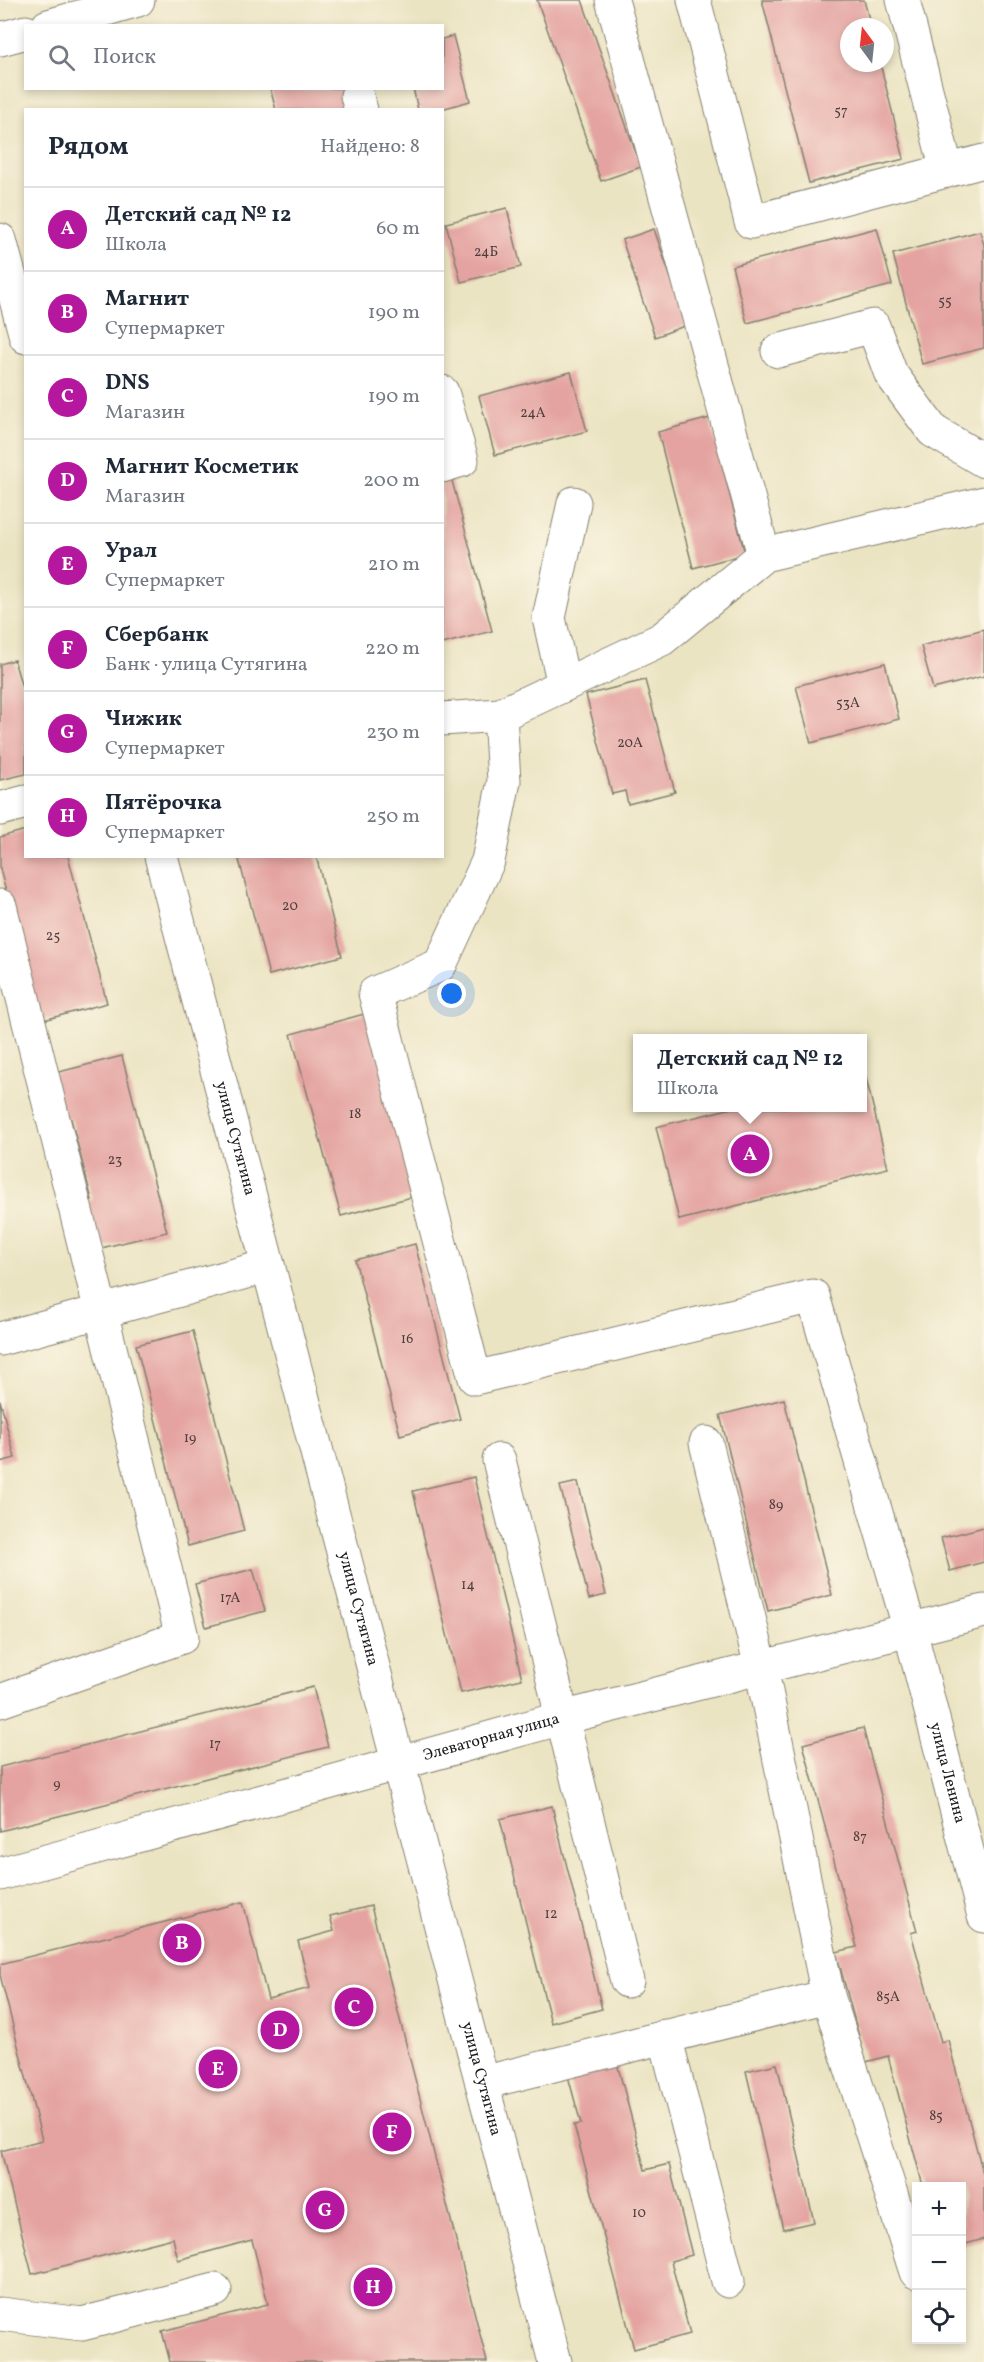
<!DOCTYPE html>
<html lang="ru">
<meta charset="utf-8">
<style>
:root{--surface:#fff;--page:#f6f6f7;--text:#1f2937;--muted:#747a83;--line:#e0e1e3;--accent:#b5179e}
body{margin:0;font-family:Vollkorn,serif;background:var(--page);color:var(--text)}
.controls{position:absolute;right:18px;bottom:18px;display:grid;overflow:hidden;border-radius:0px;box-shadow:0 3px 9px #0003}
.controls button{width:54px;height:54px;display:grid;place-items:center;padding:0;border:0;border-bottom:2px solid var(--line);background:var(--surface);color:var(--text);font:30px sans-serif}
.compass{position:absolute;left:840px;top:18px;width:54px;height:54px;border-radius:50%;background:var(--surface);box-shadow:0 3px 9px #0003;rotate:345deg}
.you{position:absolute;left:452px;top:994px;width:21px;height:21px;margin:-15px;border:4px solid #fff;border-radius:50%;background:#1a73e8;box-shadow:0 0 0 9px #1a73e833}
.badge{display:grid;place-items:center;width:39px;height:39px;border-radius:50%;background:var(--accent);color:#fff;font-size:20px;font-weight:700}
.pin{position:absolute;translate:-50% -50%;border:3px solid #fff;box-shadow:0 2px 6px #0006}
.popup{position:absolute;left:633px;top:1034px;width:234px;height:78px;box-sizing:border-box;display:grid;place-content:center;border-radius:0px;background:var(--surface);filter:drop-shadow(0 2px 4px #0005);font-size:20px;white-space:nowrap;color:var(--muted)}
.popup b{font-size:22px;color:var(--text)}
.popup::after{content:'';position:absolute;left:50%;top:100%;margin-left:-12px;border:12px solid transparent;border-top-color:var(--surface)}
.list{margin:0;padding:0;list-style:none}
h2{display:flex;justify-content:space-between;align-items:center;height:78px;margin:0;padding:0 24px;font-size:26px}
h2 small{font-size:20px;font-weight:400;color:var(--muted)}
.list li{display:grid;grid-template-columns:39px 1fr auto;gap:18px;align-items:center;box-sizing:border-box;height:84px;padding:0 24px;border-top:2px solid var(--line)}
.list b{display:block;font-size:22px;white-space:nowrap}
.list p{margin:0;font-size:20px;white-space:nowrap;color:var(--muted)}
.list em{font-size:20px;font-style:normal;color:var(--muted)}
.icon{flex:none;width:33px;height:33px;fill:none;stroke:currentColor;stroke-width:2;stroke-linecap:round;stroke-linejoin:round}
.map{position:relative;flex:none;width:984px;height:2362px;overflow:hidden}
.search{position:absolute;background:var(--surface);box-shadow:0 3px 9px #0003;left:24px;top:24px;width:420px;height:66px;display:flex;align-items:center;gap:15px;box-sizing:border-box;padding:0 21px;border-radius:0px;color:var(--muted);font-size:22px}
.panel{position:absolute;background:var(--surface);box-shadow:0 3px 9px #0003;left:24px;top:108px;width:420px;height:750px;border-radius:0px}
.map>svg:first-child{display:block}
.building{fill:#e4a3a0}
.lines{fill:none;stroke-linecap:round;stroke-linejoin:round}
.minor-casing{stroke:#848070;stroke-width:35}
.major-casing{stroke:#848070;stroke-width:35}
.minor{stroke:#fff;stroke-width:33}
.major{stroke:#fff;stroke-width:33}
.labels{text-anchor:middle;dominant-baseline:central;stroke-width:6;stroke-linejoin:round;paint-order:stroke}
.number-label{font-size:14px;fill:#4e3e3d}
.street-label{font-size:16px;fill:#1c1c1c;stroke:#fcf5e5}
</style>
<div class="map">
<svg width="984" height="2362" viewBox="0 0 984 2362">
<rect width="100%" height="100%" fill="#fcf5e5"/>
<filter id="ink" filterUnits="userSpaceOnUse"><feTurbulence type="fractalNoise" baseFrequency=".0167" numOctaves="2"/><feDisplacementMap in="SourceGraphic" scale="12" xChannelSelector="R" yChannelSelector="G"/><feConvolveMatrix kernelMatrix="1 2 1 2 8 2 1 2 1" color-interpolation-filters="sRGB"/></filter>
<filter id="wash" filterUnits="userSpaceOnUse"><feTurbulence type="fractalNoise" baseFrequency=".008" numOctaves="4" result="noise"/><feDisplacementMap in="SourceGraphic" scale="24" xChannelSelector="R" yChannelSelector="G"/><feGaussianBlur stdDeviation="1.35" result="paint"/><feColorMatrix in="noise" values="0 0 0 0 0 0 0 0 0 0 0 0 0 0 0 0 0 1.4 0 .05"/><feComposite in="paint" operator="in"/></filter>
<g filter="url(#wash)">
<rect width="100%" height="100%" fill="#ebe4c3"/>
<g id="blocks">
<g class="building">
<polygon points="537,0 582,0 641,167 601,181"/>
<polygon points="762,0 864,0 871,27 849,27 849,63 880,63 904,159 809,183"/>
<polygon points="453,36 470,101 438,110 418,110 413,88 442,88 442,39"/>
<polygon points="270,88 344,88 350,110 276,110"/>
<polygon points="507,208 521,267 461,282 446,223"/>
<polygon points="877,228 892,285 747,323 732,266"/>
<polygon points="654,229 687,325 655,337 622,240"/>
<polygon points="980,231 984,245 984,348 922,364 893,254"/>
<polygon points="571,372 587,431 495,455 479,396"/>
<polygon points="710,418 745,554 693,568 658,432"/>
<polygon points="451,477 492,631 442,644 442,480"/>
<polygon points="984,629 984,676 933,689 921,646"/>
<polygon points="14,660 26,701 26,774 0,780 0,664"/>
<polygon points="885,663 899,719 811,743 796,686"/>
<polygon points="645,680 675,792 628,804 625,791 612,794 586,695"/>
<polygon points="26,830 26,856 68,856 107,1003 40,1021 0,869 0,837"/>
<polygon points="238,856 316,856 342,956 269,975"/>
<polygon points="368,1013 419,1195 341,1216 291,1034"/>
<polygon points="122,1056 167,1232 97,1249 85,1202 92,1200 71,1119 62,1121 51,1074"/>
<polygon points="865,1074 888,1168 679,1220 656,1127 732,1108 862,1108 862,1075"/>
<polygon points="415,1244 460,1419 400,1435 355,1260"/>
<polygon points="193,1331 244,1531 188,1546 136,1345"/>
<polygon points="784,1399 832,1595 768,1611 720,1415"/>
<polygon points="0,1400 15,1458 0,1462"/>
<polygon points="474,1477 522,1679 461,1693 413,1491"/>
<polygon points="578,1482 606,1595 589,1599 560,1486"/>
<polygon points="984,1527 984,1562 950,1571 941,1538"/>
<polygon points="253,1569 265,1611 206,1627 195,1584"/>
<polygon points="313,1687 328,1747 0,1831 0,1767"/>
<polygon points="863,1728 917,1931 911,1933 941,2042 948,2040 984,2177 984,2239 962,2245 962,2186 923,2186 888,2056 866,2062 836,1952 857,1947 803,1744"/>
<polygon points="552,1806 602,2009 551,2023 500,1819"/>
<polygon points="243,1902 268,1999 310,1988 298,1941 334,1931 330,1916 371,1906 487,2362 170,2362 162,2331 268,2304 252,2240 178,2260 173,2238 32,2274 1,2151 42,2140 0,1975 0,1964"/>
<polygon points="617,2063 645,2170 669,2164 692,2255 671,2261 690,2334 634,2349 574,2125 581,2124 568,2076"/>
<polygon points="777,2064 814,2222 783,2229 746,2071"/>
</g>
</g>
</g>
<g filter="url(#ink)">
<use href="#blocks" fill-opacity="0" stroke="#848070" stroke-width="1.5"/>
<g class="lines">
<g class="minor-casing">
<g id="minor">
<polyline points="612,0 764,555"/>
<polyline points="694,0 751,222 984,161"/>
<polyline points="903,0 947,171"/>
<polyline points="357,96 361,110"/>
<polyline points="0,240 26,337"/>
<polyline points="778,351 873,326 891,374 933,431 984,461"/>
<polyline points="442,392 462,460 442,466"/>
<polyline points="564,685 549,618 574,503"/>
<path id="s1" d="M500 715 504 781 488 861 440 965 375 993 475 1378 813 1296 910 1630 984 1916"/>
<polyline points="442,719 500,715 662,639 764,555 984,503"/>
<polyline points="0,809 26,802"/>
<path id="s2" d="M161 856 555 2362"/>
<polyline points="0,906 182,1637 0,1701"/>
<polyline points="0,1339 268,1266"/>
<polyline points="706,1443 761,1667 828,1996 916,2272"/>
<polyline points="499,1460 627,1981"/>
<path id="s3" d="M0 1874 562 1718 984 1611"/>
<polyline points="665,2036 728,2281"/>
<polyline points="482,2083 828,1996"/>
<polyline points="0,2314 82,2324 215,2290"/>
</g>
</g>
<g class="major-casing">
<g id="major">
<polyline points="48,26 138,0"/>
<polyline points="0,39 26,32"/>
</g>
</g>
<use href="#minor" class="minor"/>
<use href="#major" class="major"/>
</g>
</g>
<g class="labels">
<g class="number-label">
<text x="841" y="111">57</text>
<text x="486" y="252">24Б</text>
<text x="945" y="301">55</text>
<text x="533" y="413">24А</text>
<text x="848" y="703">53А</text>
<text x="630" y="743">20А</text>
<text x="290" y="906">20</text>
<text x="53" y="936">25</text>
<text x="355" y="1114">18</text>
<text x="115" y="1160">23</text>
<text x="407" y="1339">16</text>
<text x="190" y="1438">19</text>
<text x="776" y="1505">89</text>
<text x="468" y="1585">14</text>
<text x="230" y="1598">17А</text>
<text x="215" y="1744">17</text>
<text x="57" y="1784">9</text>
<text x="860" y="1837">87</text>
<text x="551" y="1914">12</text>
<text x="888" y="1997">85А</text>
<text x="936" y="2116">85</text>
<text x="639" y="2213">10</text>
</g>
<g class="street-label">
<text stroke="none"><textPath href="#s2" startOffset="292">улица Сутягина</textPath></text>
<text stroke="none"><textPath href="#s2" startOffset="778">улица Сутягина</textPath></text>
<text stroke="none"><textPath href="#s3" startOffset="510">Элеваторная улица</textPath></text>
<text stroke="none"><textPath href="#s1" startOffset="1574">улица Ленина</textPath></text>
<text stroke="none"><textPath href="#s2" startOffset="1264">улица Сутягина</textPath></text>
</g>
</g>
</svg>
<div class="controls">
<button>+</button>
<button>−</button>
<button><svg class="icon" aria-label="locate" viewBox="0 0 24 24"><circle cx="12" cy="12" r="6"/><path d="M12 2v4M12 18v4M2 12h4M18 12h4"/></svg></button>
</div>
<svg class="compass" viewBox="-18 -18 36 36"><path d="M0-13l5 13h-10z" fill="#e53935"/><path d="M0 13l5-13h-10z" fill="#747a83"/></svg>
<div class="you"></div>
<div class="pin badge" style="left:750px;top:1154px">A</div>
<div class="popup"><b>Детский сад № 12</b>Школа</div>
<div class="pin badge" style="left:182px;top:1943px">B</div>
<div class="pin badge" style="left:354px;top:2007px">C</div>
<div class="pin badge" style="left:280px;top:2030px">D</div>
<div class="pin badge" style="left:218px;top:2069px">E</div>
<div class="pin badge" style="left:392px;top:2132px">F</div>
<div class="pin badge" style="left:325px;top:2210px">G</div>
<div class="pin badge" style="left:373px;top:2287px">H</div>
<div class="search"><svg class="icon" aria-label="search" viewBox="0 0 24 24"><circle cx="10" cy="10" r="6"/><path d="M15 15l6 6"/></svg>Поиск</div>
<section class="panel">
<h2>Рядом<small>Найдено: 8</small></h2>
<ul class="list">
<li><span class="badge">A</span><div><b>Детский сад № 12</b><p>Школа</p></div><em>60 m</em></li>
<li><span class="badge">B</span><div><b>Магнит</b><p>Супермаркет</p></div><em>190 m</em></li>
<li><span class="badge">C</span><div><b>DNS</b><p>Магазин</p></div><em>190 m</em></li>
<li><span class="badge">D</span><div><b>Магнит Косметик</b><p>Магазин</p></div><em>200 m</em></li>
<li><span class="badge">E</span><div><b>Урал</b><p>Супермаркет</p></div><em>210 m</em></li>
<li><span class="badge">F</span><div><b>Сбербанк</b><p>Банк · улица Сутягина</p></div><em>220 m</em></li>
<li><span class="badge">G</span><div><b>Чижик</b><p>Супермаркет</p></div><em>230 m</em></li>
<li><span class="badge">H</span><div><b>Пятёрочка</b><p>Супермаркет</p></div><em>250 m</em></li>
</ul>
</section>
</div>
